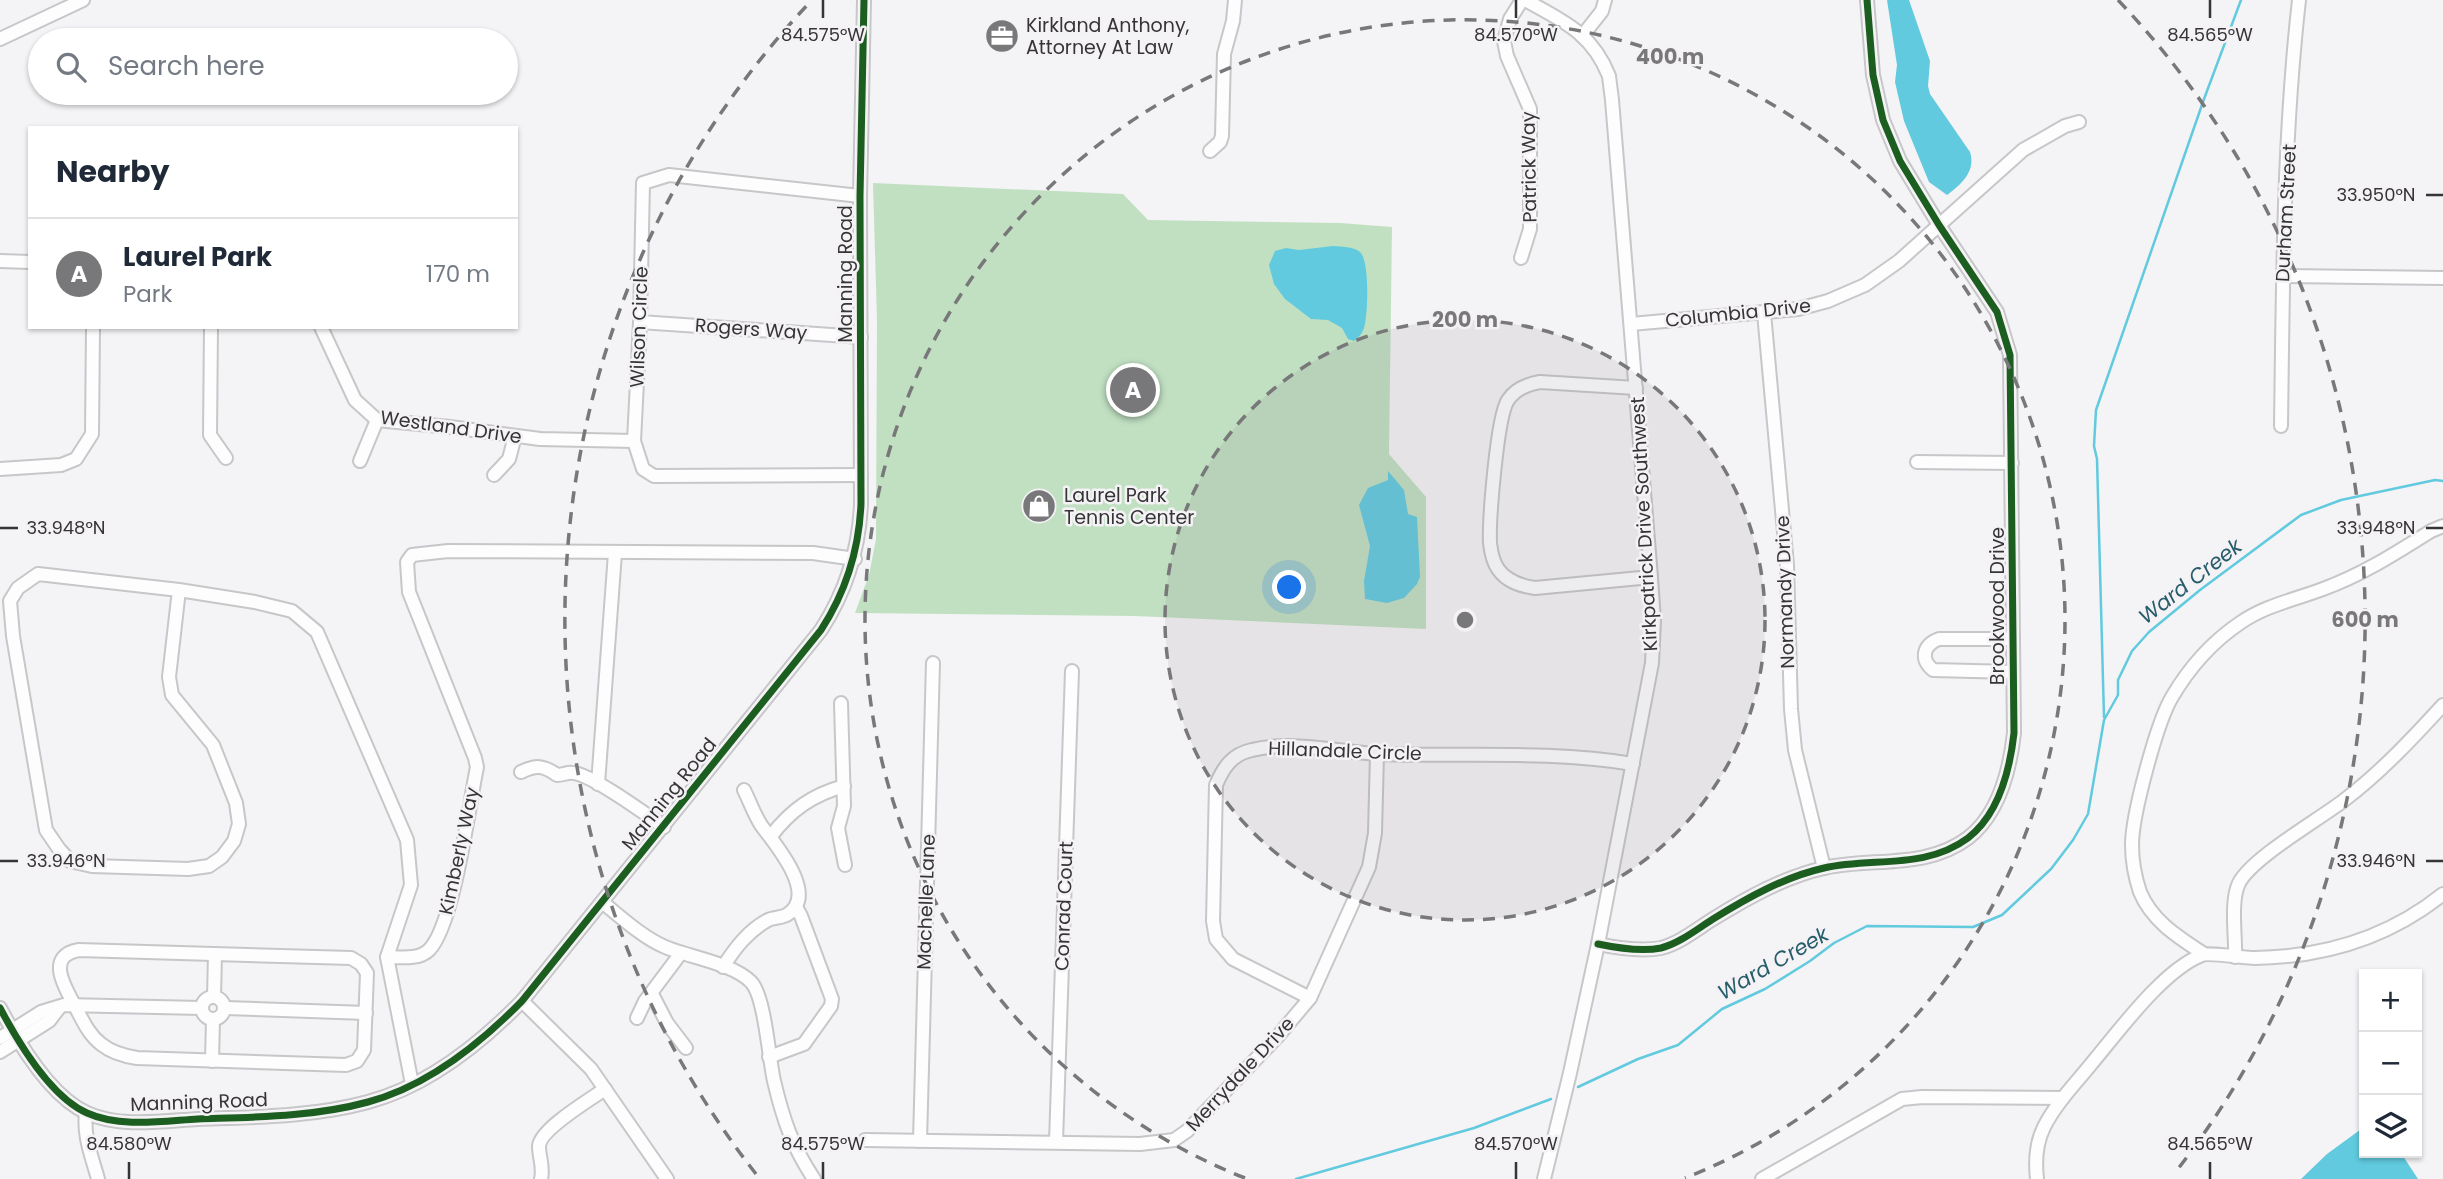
<!DOCTYPE html>
<meta charset="utf-8">
<style>
:root{--surface:#fff;--page:#f2f2f3;--text:#1f2937;--muted:#747a83;--line:#e0e1e3;--accent:#787779}
body{margin:0;font-family:Poppins,sans-serif;background:var(--page);color:var(--text)}
.controls{position:absolute;right:21px;bottom:21px;display:grid;overflow:hidden;border-radius:0px;box-shadow:0 2px 5px #0004}
.controls button{width:63px;height:63px;display:grid;place-items:center;padding:0;border:0;border-bottom:2px solid var(--line);background:var(--surface);color:var(--text);font:35px sans-serif}
.you{position:absolute;left:1290px;top:588px;width:24px;height:24px;margin:-18px;border:5px solid #fff;border-radius:50%;background:#1a73e8;box-shadow:0 0 0 10px #1a73e833}
.badge{display:grid;place-items:center;width:46px;height:46px;border-radius:50%;background:var(--accent);color:#fff;font-size:23px;font-weight:700}
.pin{position:absolute;translate:-50% -50%;border:4px solid #fff;box-shadow:0 2px 7px #0006}
.list{margin:0;padding:0;list-style:none}
h2{display:flex;justify-content:space-between;align-items:center;height:91px;margin:0;padding:0 28px;font-size:30px}
h2 small{font-size:23px;font-weight:400;color:var(--muted)}
.list li{display:grid;grid-template-columns:46px 1fr auto;gap:21px;align-items:center;box-sizing:border-box;height:112px;padding:0 28px;border-top:2px solid var(--line)}
.list b{display:block;font-size:26px;white-space:nowrap}
.list p{margin:0;font-size:23px;white-space:nowrap;color:var(--muted)}
.list em{font-size:23px;font-style:normal;color:var(--muted)}
.icon{flex:none;width:38px;height:38px;fill:none;stroke:currentColor;stroke-width:2;stroke-linecap:round;stroke-linejoin:round}
.map{position:relative;flex:none;width:2443px;height:1179px;overflow:hidden}
.search{position:absolute;background:var(--surface);box-shadow:0 2px 5px #0004;left:28px;top:28px;width:490px;height:77px;display:flex;align-items:center;gap:18px;box-sizing:border-box;padding:0 24px;border-radius:38px;color:var(--muted);font-size:26px}
.panel{position:absolute;background:var(--surface);box-shadow:0 2px 5px #0004;left:28px;top:126px;width:490px;height:203px;border-radius:0px}
.map>svg:first-child{display:block}
.green{fill:#c1e0c2}
.water{fill:#61cadf}
.lines{fill:none;stroke-linecap:round;stroke-linejoin:round}
.stream{stroke:#61cadf;stroke-width:2.5}
.minor-casing{stroke:#c7c6c8;stroke-width:16}
.minor{stroke:#fdfdfe;stroke-width:12}
.cycleway-casing{stroke:#f5f2f6;stroke-width:11}
.cycleway{stroke:#1b5e20;stroke-width:7}
.ticks{fill:none;stroke:#353436;stroke-width:2.5}
.ring{fill:none;stroke:#787779;stroke-width:3.5;stroke-dasharray:12 9}
.labels{text-anchor:middle;dominant-baseline:central;stroke-width:5;stroke-linejoin:round;paint-order:stroke}
.poi-label{font-size:19px;fill:#353436;stroke:#f5f2f6;text-anchor:start}
.street-label{font-size:19px;fill:#353436;stroke:#f5f2f6}
.water-label{font-size:21px;font-style:italic;fill:#265d6a;stroke:#f5f2f6}
.ticks-label{font-size:18px;text-anchor:middle;fill:#353436;stroke:#f5f2f6;stroke-width:5;stroke-linejoin:round;paint-order:stroke}
.centre{fill:#787779;stroke:#f5f2f6;stroke-width:3.5}
.ring-label{font-size:21px;text-anchor:middle;font-weight:bold;fill:#787779;stroke:#f5f2f6;stroke-width:5;stroke-linejoin:round;paint-order:stroke}
</style>
<div class="map">
<svg width="2443" height="1179" viewBox="0 0 2443 1179">
<rect width="100%" height="100%" fill="#f4f3f5"/>
<polygon class="green" points="873,183 1123,194 1148,220 1340,223 1392,227 1389,454 1426,497 1426,629 1135,616 855,613 869,575 876,539 877,321"/>
<g class="water">
<path d="M1887 0H1909L1930 61 1928 86 1930 94 1970 152C1976 171 1962 184 1947 195L1929 182 1904 121 1895 82 1897 65Z"/>
<path d="M1333 246C1341 247 1353 246 1360 252 1370 261 1368 315 1364 328 1362 334 1359 337 1354 341L1348 339 1342 328 1328 320 1311 319 1285 299 1274 284 1269 265 1275 251 1286 248 1299 250Z"/>
<polygon points="1388,471 1404,490 1408,514 1417,517 1420,577 1417,584 1404,598 1387,603 1365,599 1364,581 1370,546 1359,505 1368,488 1388,480"/>
<polygon points="2364,1127 2364,1153 2401,1153 2418,1179 2301,1179 2327,1154"/>
</g>
<g class="lines">
<g class="stream">
<polyline points="2104,717 2097,459 2094,446 2096,410 2204,99 2241,0"/>
<polyline points="1578,1087 1638,1059 1678,1045 1722,1009 1765,989 1810,961 1834,943 1867,926 1973,927 2002,915 2051,869 2073,840 2088,814 2104,720 2118,695 2118,680 2132,651 2149,632 2200,590 2301,515 2341,500 2435,480 2443,481"/>
<polyline points="1296,1179 1474,1128 1551,1099"/>
</g>
<g class="minor-casing">
<g id="minor">
<path d="M1525 0C1563 21 1592 33 1609 76L1612 100 1651 577 1654 621 1652 663 1598 944 1570 1073 1544 1179"/>
<polyline points="1583,35 1602,11 1605,0"/>
<polyline points="0,39 83,0"/>
<polyline points="1210,151 1220,142 1222,136 1224,54 1233,21 1235,0"/>
<polyline points="860,196 669,175 643,183 640,322 634,441 643,469 654,476 861,475"/>
<polyline points="1521,258 1530,229 1530,109 1507,56 1504,41 1510,19 1522,0"/>
<polyline points="0,261 30,262"/>
<polyline points="2283,276 2443,278"/>
<polyline points="1764,313 1787,565 1791,709 1795,750 1824,868"/>
<polyline points="640,322 861,337"/>
<polyline points="1631,324 1798,309 1828,301 1865,285 1899,261 2023,150 2065,126 2079,122"/>
<polyline points="211,327 210,435 226,458"/>
<polyline points="321,327 355,400 377,420 450,427 540,439 634,441"/>
<path d="M1636 388 1540 382C1528 384 1516 388 1508 400 1497 416 1489 520 1490 543 1491 552 1493 562 1498 569 1507 582 1521 586 1535 588L1651 577"/>
<path d="M2281 426C2283 284 2283 141 2299 0"/>
<polyline points="360,461 377,420"/>
<polyline points="1917,462 2012,463"/>
<polyline points="0,469 61,465 76,459 92,434 93,327"/>
<polyline points="494,475 509,459 515,436"/>
<polygon points="38,574 179,590 169,677 172,695 213,745 236,803 239,824 234,841 222,857 209,866 188,869 92,866 70,861 59,849 46,830 13,636 10,601 18,588"/>
<polyline points="179,590 255,602 292,611 317,632 407,840 411,885 387,957 412,1084"/>
<path d="M2013 639H1939C1923 645 1920 659 1933 670L2013 672"/>
<polyline points="841,703 844,806 838,828 845,865"/>
<path d="M521 772C536 765 543 765 557 775 563 775 568 772 573 773 591 774 647 815 664 827"/>
<polyline points="598,784 615,553"/>
<path d="M771 836C791 810 812 795 844 786"/>
<path d="M602 902C621 917 641 936 663 946 687 957 733 963 751 982 765 996 769 1060 774 1081 783 1119 792 1146 814 1179"/>
<path d="M1598 944C1617 948 1641 952 1661 948 1680 943 1697 929 1713 919 1747 898 1784 877 1824 868 1873 857 1925 870 1968 838 1999 814 2010 769 2014 733L2010 355 1997 312 1939 225 1900 161 1883 120 1873 75 1867 0"/>
<path d="M79 950 351 958 361 964 367 973 364 1050 357 1061 346 1065 137 1058C124 1056 112 1053 101 1044 89 1035 83 1021 76 1008 66 989 44 956 79 950Z"/>
<path d="M2204 954C2178 937 2152 921 2140 892 2135 877 2132 860 2132 845 2132 815 2157 722 2172 697 2189 668 2212 642 2240 623 2266 605 2294 600 2323 589 2362 575 2396 553 2431 531L2443 526"/>
<path d="M387 957C400 957 419 960 429 950 454 925 469 805 477 767L475 758 409 592 407 562 412 555 448 551 813 553 855 559"/>
<path d="M2235 957C2236 937 2230 901 2239 883 2252 858 2318 820 2343 801 2380 773 2412 739 2443 705"/>
<path d="M723 967C735 948 748 931 768 920 774 917 783 918 788 914 819 894 774 843 761 825 754 814 750 802 744 790"/>
<polyline points="652,994 667,1023 686,1048"/>
<circle cx="213" cy="1008" r="11"/>
<polyline points="214,997 215,954"/>
<path d="M1310 998 1233 959 1216 939 1213 921 1216 785C1223 768 1232 754 1252 750 1290 740 1339 752 1379 754 1463 757 1549 750 1633 764"/>
<polyline points="522,1001 591,1069 667,1179"/>
<path d="M0 1008C18 1042 51 1097 87 1113 120 1128 163 1121 198 1119 255 1117 313 1117 368 1102 428 1086 479 1045 522 1001L821 630C847 590 859 550 861 504L860 196 864 0"/>
<polyline points="225,1008 366,1013"/>
<polyline points="637,1018 645,1001 681,953"/>
<polyline points="0,1038 41,1012 64,1005 202,1008"/>
<polyline points="0,1052 49,1021 59,1008"/>
<polyline points="769,1057 804,1044 831,1006 832,999 801,916 796,907"/>
<polyline points="212,1061 213,1019"/>
<path d="M86 1113C83 1136 92 1157 98 1179"/>
<polyline points="865,1140 1140,1144 1174,1140 1187,1131 1278,1036 1310,998 1369,867 1375,833 1377,754"/>
<polyline points="920,1141 933,663"/>
<polyline points="1056,1142 1072,671"/>
<path d="M541 1179C544 1167 539 1158 539 1146 540 1129 591 1099 605 1089"/>
<polyline points="1762,1179 1902,1099 1922,1097 2063,1098"/>
<path d="M2037 1179C2035 1161 2036 1143 2044 1127 2056 1103 2076 1083 2092 1063 2119 1031 2163 970 2202 955 2209 952 2244 958 2255 958 2324 957 2388 938 2443 894"/>
</g>
</g>
<use href="#minor" class="minor"/>
<g class="cycleway-casing">
<g id="cycleway">
<path d="M1598 944C1617 948 1641 952 1661 948 1680 943 1697 929 1713 919 1747 898 1784 877 1824 868 1873 857 1925 870 1968 838 1999 814 2010 769 2014 733L2010 355 1997 312 1939 225 1900 161 1883 120 1873 75 1867 0"/>
<path d="M0 1008C18 1042 51 1097 87 1113 120 1128 163 1121 198 1119 255 1117 313 1117 368 1102 428 1086 479 1045 522 1001L821 630C847 590 859 550 861 504L860 196 864 0"/>
</g>
</g>
<use href="#cycleway" class="cycleway"/>
</g>
<path class="ticks" d="M823 0V18M1516 0V18M2210 0V18M2426 195H2443M0 528H18M2426 528H2443M0 861H18M2426 861H2443M129 1162V1179M823 1162V1179M1516 1162V1179M2210 1162V1179"/>
<circle cx="1465" cy="620" r="300" fill="#787779" fill-opacity=".12"/>
<g class="ring">
<circle cx="1465" cy="620" r="300"/>
<path d="M1245 1178A600 600 0 1 1 1685 1178"/>
<path d="M756 1174A900 900 0 0 1 812 0M2118 0A900 900 0 0 1 2174 1174"/>
</g>
<defs>
<g id="office-disc" transform="scale(1.75)"><circle r="9.5" fill="#787779" stroke="#f5f2f6"/><path d="M-6-3h4V-5.5h4V-3h4V5H-6ZM-1-4.5V-3h2v-1.5ZM-6 0V1H6V0Z" fill="#fff"/></g>
<g id="shop-disc" transform="scale(1.75)"><circle r="9.5" fill="#787779" stroke="#f5f2f6"/><path d="M-5-2.5h2.3a2.7 3.5 0 0 1 5.4 0H5L5.5 6h-11ZM-1.5-2.5h3a1.5 2.3 0 0 0-3 0Z" fill="#fff"/></g>
</defs>
<g fill-rule="evenodd">
<use href="#office-disc" x="1002" y="36"/>
<use href="#shop-disc" x="1039" y="506"/>
</g>
<g class="labels">
<g class="poi-label">
<text x="1026" y="25">Kirkland Anthony,<tspan x="1026" dy="22">Attorney At Law</tspan></text>
<text x="1064" y="495">Laurel Park<tspan x="1064" dy="22">Tennis Center</tspan></text>
</g>
<g class="street-label">
<text transform="translate(1529 167) rotate(-91)">Patrick Way</text>
<text transform="translate(2286 213) rotate(-87)">Durham Street</text>
<text transform="translate(845 274) rotate(-90)">Manning Road</text>
<text transform="translate(1738 313) rotate(-6)">Columbia Drive</text>
<text transform="translate(639 327) rotate(-88)">Wilson Circle</text>
<text transform="translate(751 329) rotate(4)">Rogers Way</text>
<text transform="translate(451 427) rotate(8)">Westland Drive</text>
<text transform="translate(1644 524) rotate(-93)">Kirkpatrick Drive Southwest</text>
<text transform="translate(1785 592) rotate(-92)">Normandy Drive</text>
<text transform="translate(1997 606) rotate(-90)">Brookwood Drive</text>
<text transform="translate(1345 751) rotate(2)">Hillandale Circle</text>
<text transform="translate(669 794) rotate(-51)">Manning Road</text>
<text transform="translate(459 851) rotate(-78)">Kimberly Way</text>
<text transform="translate(926 902) rotate(-88)">Machelle Lane</text>
<text transform="translate(1064 906) rotate(-88)">Conrad Court</text>
<text transform="translate(1240 1074) rotate(-47)">Merrydale Drive</text>
<text transform="translate(199 1102) rotate(-2)">Manning Road</text>
</g>
<g class="water-label">
<text transform="translate(2190 581) rotate(-38)">Ward Creek</text>
<text transform="translate(1773 963) rotate(-30)">Ward Creek</text>
</g>
</g>
<g class="ticks-label">
<text x="823" y="41">84.575°W</text>
<text x="1516" y="41">84.570°W</text>
<text x="2210" y="41">84.565°W</text>
<text x="2376" y="201">33.950°N</text>
<text x="66" y="534">33.948°N</text>
<text x="2376" y="534">33.948°N</text>
<text x="66" y="867">33.946°N</text>
<text x="2376" y="867">33.946°N</text>
<text x="129" y="1150">84.580°W</text>
<text x="823" y="1150">84.575°W</text>
<text x="1516" y="1150">84.570°W</text>
<text x="2210" y="1150">84.565°W</text>
</g>
<circle cx="1465" cy="620" r="10" class="centre"/>
<g class="ring-label">
<text x="1670" y="64">400 m</text>
<text x="1465" y="327">200 m</text>
<text x="2365" y="627">600 m</text>
</g>
</svg>
<div class="controls">
<button>+</button>
<button>−</button>
<button><svg class="icon" aria-label="layers" viewBox="0 0 24 24"><path d="M12 4l9 5-9 5-9-5zM3 14l9 5 9-5"/></svg></button>
</div>
<div class="you"></div>
<div class="pin badge" style="left:1133px;top:390px">A</div>
<div class="search"><svg class="icon" aria-label="search" viewBox="0 0 24 24"><circle cx="10" cy="10" r="6"/><path d="M15 15l6 6"/></svg>Search here</div>
<section class="panel">
<h2>Nearby<small></small></h2>
<ul class="list">
<li><span class="badge">A</span><div><b>Laurel Park</b><p>Park</p></div><em>170 m</em></li>
</ul>
</section>
</div>
